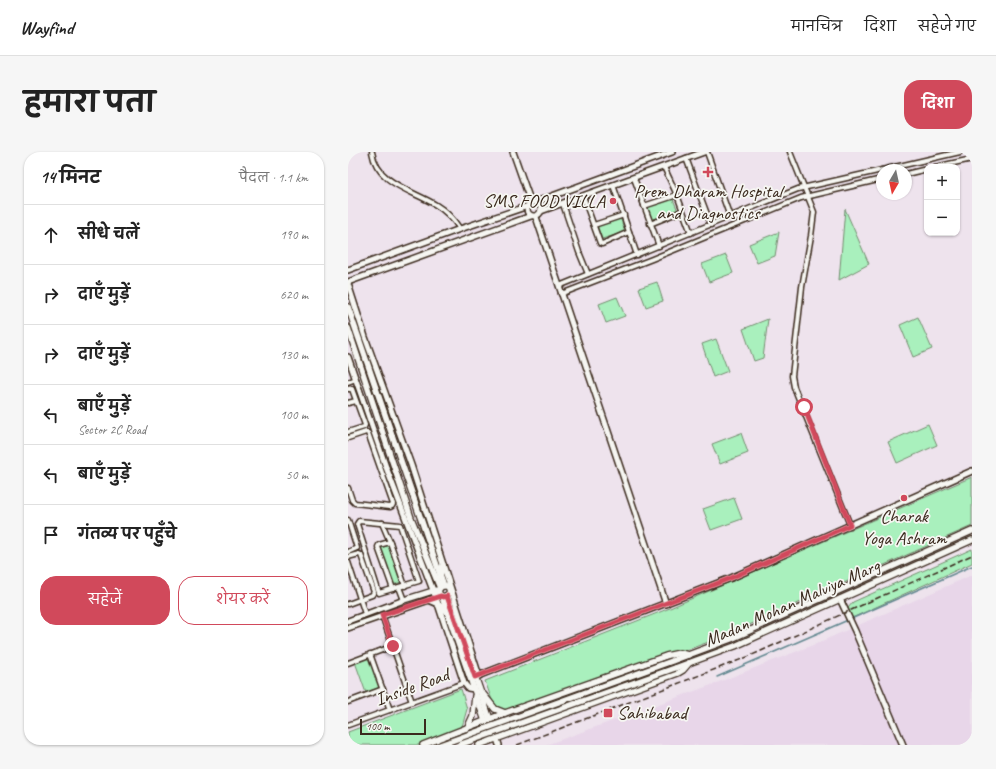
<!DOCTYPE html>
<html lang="hi">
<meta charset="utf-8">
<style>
:root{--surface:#fff;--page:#f6f6f6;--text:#222;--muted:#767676;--line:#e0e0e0;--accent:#d1495b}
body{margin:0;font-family:Caveat,"Playpen Sans Deva",sans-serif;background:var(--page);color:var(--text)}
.controls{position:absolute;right:12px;top:12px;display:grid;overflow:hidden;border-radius:8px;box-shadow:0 1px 3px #0004}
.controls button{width:36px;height:36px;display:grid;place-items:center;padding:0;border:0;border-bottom:1px solid var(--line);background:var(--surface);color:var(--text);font:20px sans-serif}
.compass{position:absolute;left:528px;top:12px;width:36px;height:36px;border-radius:50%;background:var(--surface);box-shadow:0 1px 3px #0004;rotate:189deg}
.scale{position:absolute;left:12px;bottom:10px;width:66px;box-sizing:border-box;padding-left:4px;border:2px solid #3b2a1e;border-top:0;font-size:11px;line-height:14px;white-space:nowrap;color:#3b2a1e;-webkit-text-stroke:3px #f6f6f2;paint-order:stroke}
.stop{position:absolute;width:12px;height:12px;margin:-9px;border:3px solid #d1495b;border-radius:50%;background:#fff}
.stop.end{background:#d1495b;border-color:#fff;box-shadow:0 1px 4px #0008}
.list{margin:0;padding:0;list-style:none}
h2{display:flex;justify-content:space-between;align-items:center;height:52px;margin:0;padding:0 16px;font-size:17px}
h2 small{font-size:13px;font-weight:400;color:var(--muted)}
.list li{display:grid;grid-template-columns:26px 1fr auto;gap:12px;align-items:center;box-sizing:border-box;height:60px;padding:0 16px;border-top:1px solid var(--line)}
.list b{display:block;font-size:15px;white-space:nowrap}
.list p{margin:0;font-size:13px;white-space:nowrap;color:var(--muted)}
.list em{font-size:13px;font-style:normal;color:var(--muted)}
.actions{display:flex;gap:8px;padding:12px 16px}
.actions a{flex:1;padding:9px 0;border:1px solid var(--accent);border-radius:16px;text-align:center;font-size:14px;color:var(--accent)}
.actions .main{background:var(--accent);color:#fff}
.icon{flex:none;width:22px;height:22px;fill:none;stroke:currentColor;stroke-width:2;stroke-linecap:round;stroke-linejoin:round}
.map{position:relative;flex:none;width:624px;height:593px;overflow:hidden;border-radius:16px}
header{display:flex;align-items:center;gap:24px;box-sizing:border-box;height:56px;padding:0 20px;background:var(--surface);border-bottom:1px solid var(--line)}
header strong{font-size:19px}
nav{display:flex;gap:22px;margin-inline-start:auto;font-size:14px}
.intro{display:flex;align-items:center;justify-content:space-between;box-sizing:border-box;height:96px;padding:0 24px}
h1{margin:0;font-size:28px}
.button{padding:10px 18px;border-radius:16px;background:var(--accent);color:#fff;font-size:14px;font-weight:700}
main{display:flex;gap:24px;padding:0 24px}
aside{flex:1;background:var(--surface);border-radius:16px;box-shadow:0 1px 3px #0004}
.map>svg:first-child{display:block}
.built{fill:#e8d6e9}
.green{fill:#a9f0bd;stroke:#728d6e}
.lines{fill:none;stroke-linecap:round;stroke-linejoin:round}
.stream{stroke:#628890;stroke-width:1.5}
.minor-casing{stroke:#3b2a1e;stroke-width:7}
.tertiary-casing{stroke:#3b2a1e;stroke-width:8}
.secondary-casing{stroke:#3b2a1e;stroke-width:8}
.minor{stroke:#f6f6f2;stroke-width:4}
.tertiary{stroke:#f6f6f2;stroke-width:5}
.secondary{stroke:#f6f6f2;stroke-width:5.5}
.rail{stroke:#3b2a1e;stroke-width:1.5;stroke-dasharray:6 3;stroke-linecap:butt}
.secondary-bridge-casing{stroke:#3b2a1e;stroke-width:8;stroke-linecap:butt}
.secondary-bridge{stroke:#f6f6f2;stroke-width:5.5}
.route{stroke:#d1495b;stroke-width:5}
.poi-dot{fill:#d1495b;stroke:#f6f6f2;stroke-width:1.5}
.labels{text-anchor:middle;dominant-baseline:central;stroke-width:3.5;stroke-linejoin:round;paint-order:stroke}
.poi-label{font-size:19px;fill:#3b2a1e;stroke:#f6f6f2}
.street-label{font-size:19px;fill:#3b2a1e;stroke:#f6f6f2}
</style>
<header>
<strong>Wayfind</strong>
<nav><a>मानचित्र</a><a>दिशा</a><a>सहेजे गए</a></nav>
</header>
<div class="intro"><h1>हमारा पता</h1><a class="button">दिशा</a></div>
<main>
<aside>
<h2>14 मिनट<small>पैदल · 1.1 km</small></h2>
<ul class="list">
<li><svg class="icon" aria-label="ahead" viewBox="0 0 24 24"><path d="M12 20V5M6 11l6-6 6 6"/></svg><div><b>सीधे चलें</b></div><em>190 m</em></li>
<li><svg class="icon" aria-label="right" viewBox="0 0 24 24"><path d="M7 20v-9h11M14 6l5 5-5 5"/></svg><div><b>दाएँ मुड़ें</b></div><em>620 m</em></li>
<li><svg class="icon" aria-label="right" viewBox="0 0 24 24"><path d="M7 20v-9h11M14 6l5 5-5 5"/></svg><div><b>दाएँ मुड़ें</b></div><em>130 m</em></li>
<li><svg class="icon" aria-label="left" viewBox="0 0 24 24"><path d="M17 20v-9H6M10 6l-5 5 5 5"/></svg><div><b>बाएँ मुड़ें</b><p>Sector 2C Road</p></div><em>100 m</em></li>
<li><svg class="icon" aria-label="left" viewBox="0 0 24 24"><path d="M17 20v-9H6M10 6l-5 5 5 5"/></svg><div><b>बाएँ मुड़ें</b></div><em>50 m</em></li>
<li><svg class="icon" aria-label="arrive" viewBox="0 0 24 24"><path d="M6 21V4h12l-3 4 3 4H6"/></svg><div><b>गंतव्य पर पहुँचे</b></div></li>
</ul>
<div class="actions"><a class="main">सहेजें</a><a>शेयर करें</a></div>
</aside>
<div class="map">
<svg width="624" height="593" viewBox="0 0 624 593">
<rect width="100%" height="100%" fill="#eee3ed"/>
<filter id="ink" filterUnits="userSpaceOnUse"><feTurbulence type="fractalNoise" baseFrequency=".025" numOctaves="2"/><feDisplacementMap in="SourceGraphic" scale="8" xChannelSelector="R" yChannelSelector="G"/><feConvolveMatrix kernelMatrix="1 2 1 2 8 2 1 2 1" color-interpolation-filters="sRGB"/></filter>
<g filter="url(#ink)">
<polygon class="built" points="624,423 624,593 198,593 366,532 465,493"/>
<g class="green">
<polygon points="324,45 330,59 301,69 296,55"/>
<polygon points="497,57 521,112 491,128"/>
<polygon points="272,65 277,80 254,87 249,73"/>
<polygon points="431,80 427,104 409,111 401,92"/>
<polygon points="378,103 385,121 361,130 354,112"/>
<polygon points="309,130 315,149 298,155 291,136"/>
<polygon points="269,145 277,164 258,171 251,152"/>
<polygon points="570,165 584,197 565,205 552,173"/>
<polygon points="420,167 415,206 406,209 395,177"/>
<polygon points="368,187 380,219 365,225 354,192"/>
<polygon points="580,272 589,293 549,311 540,290"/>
<polygon points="393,281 400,301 372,312 364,292"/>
<path d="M624 325V374L374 485 173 559C145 560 146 553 137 529L322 456Z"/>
<polygon points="386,346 394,367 363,378 355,357"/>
<polygon points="41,393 53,430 45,433 32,396"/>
<polygon points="624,397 624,411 504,466 500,456 505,450"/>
<polygon points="22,505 33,536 18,541 7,510"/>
<polygon points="113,537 119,557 114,575 81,593 0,593 0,580"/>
</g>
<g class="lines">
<g class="stream">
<polyline points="503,467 624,414"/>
<polyline points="369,525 500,468"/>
</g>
<g class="minor-casing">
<g id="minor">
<path d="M24 0C29 32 64 38 88 53 98 59 106 68 112 77"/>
<polyline points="359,0 382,65"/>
<polyline points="442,0 466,60 463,84 454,135 444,224 446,235 502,373"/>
<polyline points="338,6 363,73"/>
<polyline points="316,15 329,43 343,81"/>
<polyline points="587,15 624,7"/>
<polyline points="534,18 612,0"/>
<polyline points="558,22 579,17"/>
<polyline points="286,26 311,94"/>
<polyline points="265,33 289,103"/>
<polyline points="235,44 252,91 254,92 281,80"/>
<polyline points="215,52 231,100 240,122"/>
<polyline points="296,54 329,43"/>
<polyline points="302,72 334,59"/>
<polyline points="246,73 276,63"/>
<polyline points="211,134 450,37 534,18"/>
<polyline points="213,142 304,107 453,46 534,27"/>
<polyline points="0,230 8,227"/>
<polyline points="0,237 4,237 17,273 16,275 0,280"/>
<polyline points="0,251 8,249"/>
<polyline points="0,286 18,280 20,281 45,352 44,354 42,355 7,351 4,348 0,336"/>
<polyline points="0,368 9,396 0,400"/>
<polygon points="11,369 52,373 71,429 31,441 9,372"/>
<polyline points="34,371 42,390"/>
<polyline points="0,405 11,402 13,403 26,440 24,443 0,452"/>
<polyline points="0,410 17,462"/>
<polyline points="51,435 56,448"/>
<polyline points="45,437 30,395 31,393 42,390 57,434"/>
<polyline points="34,463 64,550"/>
<polyline points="22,502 42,558"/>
<polyline points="0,511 45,494"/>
<polyline points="0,550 35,537"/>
<polyline points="0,573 116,531"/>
</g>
</g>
<g class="tertiary-casing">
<g id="tertiary">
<polyline points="165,0 183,51"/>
<circle cx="186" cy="57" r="7"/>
<polyline points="188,50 324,0"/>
<polyline points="193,59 356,0"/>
<polyline points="188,65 318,452"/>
<polyline points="0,118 112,77 180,54"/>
<polyline points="0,130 183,64"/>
<polyline points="0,132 17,185 63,313 131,524"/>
<polyline points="0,205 38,315 88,446 116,531 120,536 126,537"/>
<polyline points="492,447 507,479 555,593"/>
<polyline points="0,469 56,448 88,438"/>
<polyline points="0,476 84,447"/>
<polyline points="127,525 383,426 624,319"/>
<polyline points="149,587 151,593"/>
</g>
</g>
<g class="secondary-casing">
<g id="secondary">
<polyline points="0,155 96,434"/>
<polyline points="0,176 63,366 92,436"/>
<polyline points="92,424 95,413"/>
<circle cx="96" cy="439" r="5.5"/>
<polyline points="99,443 148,585"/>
<polyline points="94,445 143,586"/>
<polyline points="81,448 88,451 99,460"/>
<polyline points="324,509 383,487 624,379"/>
<polyline points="327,516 387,494 624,388"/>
<polyline points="135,542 147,557 157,561"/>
<polyline points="119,577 125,564 127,544"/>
<polyline points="75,593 157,561 318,504 332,501 340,503"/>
<polyline points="131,593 330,521 335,518 341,511"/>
</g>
</g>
<use href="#minor" class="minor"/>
<use href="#tertiary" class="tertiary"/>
<use href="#secondary" class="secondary"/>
<polyline class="rail" points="169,593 402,504 624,403"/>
<g class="secondary-bridge-casing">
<g id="secondary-bridge">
<polyline points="92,593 324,509"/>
<polyline points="111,593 327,516"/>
</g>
</g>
<use href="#secondary-bridge" class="secondary-bridge"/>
</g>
</g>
<g class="lines" filter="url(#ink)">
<polyline class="route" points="45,494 34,463 93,444 95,445 99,444 127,525 383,426 502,373 456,255"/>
</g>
<g class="poi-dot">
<path d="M358 14h4v4h4v4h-4v4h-4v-4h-4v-4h4z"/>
<circle cx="265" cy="49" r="4"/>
<circle cx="556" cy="346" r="4"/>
<rect x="255" y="556" width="10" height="10" rx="2"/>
</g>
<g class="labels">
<g class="poi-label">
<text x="360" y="39">Prem Dharam Hospital<tspan x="360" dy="22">and Diagnostics</tspan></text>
<text x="257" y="49" text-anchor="end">SMS FOOD VILLA</text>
<text x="556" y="364">Charak<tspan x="556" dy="22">Yoga Ashram</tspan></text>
<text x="269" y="561" text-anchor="start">Sahibabad</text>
</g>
<g class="street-label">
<text transform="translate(444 451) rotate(-24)">Madan Mohan Malviya Marg</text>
<text transform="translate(64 535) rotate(-20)">Inside Road</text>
</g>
</g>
</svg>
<div class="controls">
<button>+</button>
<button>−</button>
</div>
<svg class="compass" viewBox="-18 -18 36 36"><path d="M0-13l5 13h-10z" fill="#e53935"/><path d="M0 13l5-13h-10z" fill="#767676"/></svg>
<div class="scale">100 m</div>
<div class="stop" style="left:456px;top:255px"></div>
<div class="stop end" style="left:45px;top:494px"></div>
</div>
</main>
